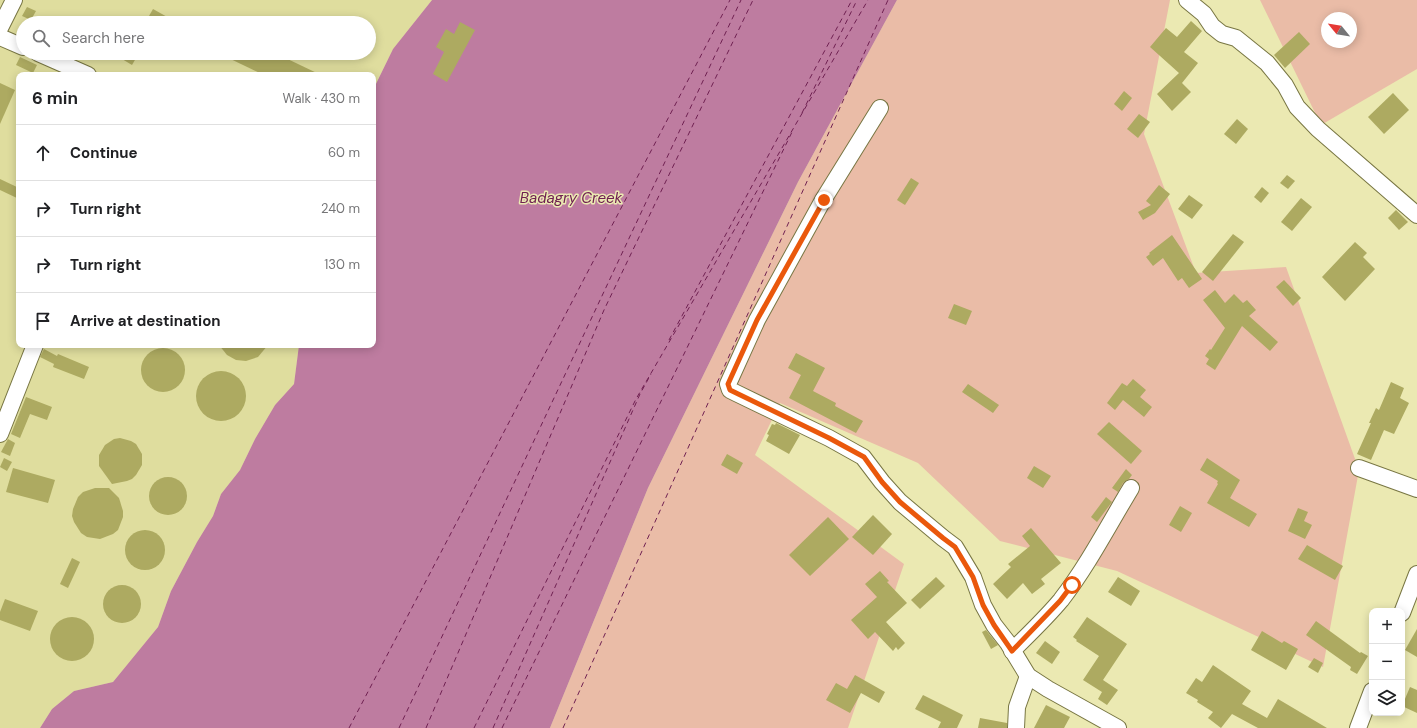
<!DOCTYPE html>
<meta charset="utf-8">
<style>
:root{--surface:#fff;--page:#f2f2f2;--text:#202124;--muted:#757577;--line:#e0e0e0}
body{margin:0;font-family:"DM Sans",sans-serif;background:var(--page);color:var(--text)}
.controls{position:absolute;right:12px;bottom:12px;display:grid;overflow:hidden;border-radius:8px;box-shadow:0 2px 10px #0003}
.controls button{width:36px;height:36px;display:grid;place-items:center;padding:0;border:0;border-bottom:1px solid var(--line);background:var(--surface);color:var(--text);font:20px sans-serif}
.compass{position:absolute;left:1321px;top:12px;width:36px;height:36px;border-radius:50%;background:var(--surface);box-shadow:0 2px 10px #0003;rotate:300deg}
.stop{position:absolute;width:12px;height:12px;margin:-9px;border:3px solid #ea580c;border-radius:50%;background:#fff}
.stop.end{background:#ea580c;border-color:#fff;box-shadow:0 1px 4px #0008}
.list{margin:0;padding:0;list-style:none}
h2{display:flex;justify-content:space-between;align-items:center;height:52px;margin:0;padding:0 16px;font-size:17px}
h2 small{font-size:13px;font-weight:400;color:var(--muted)}
.list li{display:grid;grid-template-columns:26px 1fr auto;gap:12px;align-items:center;box-sizing:border-box;height:56px;padding:0 16px;border-top:1px solid var(--line)}
.list b{display:block;font-size:15px;white-space:nowrap}
.list em{font-size:13px;font-style:normal;color:var(--muted)}
.icon{flex:none;width:22px;height:22px;fill:none;stroke:currentColor;stroke-width:2;stroke-linecap:round;stroke-linejoin:round}
.map{position:relative;flex:none;width:1417px;height:728px;overflow:hidden}
.search{position:absolute;background:var(--surface);box-shadow:0 2px 10px #0003;left:16px;top:16px;width:360px;height:44px;display:flex;align-items:center;gap:10px;box-sizing:border-box;padding:0 14px;border-radius:22px;color:var(--muted);font-size:15px}
.panel{position:absolute;background:var(--surface);box-shadow:0 2px 10px #0003;left:16px;top:72px;width:360px;height:276px;border-radius:8px}
.map>svg:first-child{display:block}
.built{fill:#dfdd9e;fill-rule:evenodd}
.green{fill:#eabca7;fill-rule:evenodd}
.water{fill:#be7ca0}
.lines{fill:none;stroke-linecap:round;stroke-linejoin:round}
.ferry{stroke:#6f2051;stroke-width:1;stroke-dasharray:5 4;stroke-linecap:butt}
.building{fill:#adaa61}
.minor-casing{stroke:#787643;stroke-width:18}
.minor{stroke:#fff;stroke-width:16}
.route{stroke:#ea580c;stroke-width:5}
.labels{text-anchor:middle;dominant-baseline:central;stroke-width:3;stroke-linejoin:round;paint-order:stroke}
.water-label{font-size:15px;font-style:italic;fill:#6f2051;stroke:#ebe9b2}
</style>
<div class="map">
<svg width="1417" height="728" viewBox="0 0 1417 728">
<rect width="100%" height="100%" fill="#ebe9b2"/>
<path class="built" d="M0 0H432L393 49 373 90V75H19V345H299L294 384 275 405 255 439 240 470 221 494 213 516 197 542 171 591 158 627 113 682 74 691 52 709 40 728H0ZM23 23H369V53H23Z"/>
<g class="green">
<polygon points="897,0 1170,0 1144,134 1196,273 1286,267 1359,470 1323,667 1117,571 1000,541 918,463 780,403 755,455 904,564 848,728 550,728 648,488 798,182"/>
<path d="M1260 0H1417V69L1321 125ZM1327 18H1351V42H1327Z"/>
</g>
<polygon class="water" points="432,0 897,0 798,182 648,488 550,728 40,728 52,709 74,691 113,682 158,627 171,591 197,542 213,516 221,494 240,470 255,439 275,405 294,384 299,345 373,345 373,90 393,49"/>
<g class="lines">
<g class="ferry">
<polyline points="802,113 857,0"/>
<polyline points="669,340 852,0"/>
<polyline points="349,728 730,0"/>
<polyline points="399,728 741,0"/>
<polyline points="426,728 604,310 753,0"/>
<polyline points="474,728 636,399 868,0"/>
<polyline points="493,728 640,394 651,374"/>
<polyline points="502,728 793,130"/>
<polyline points="563,728 888,0"/>
</g>
</g>
<g class="building">
<polygon points="27,7 36,11 31,20 22,16"/>
<polygon points="153,9 178,23 145,23"/>
<polygon points="1191,21 1202,31 1184,52 1198,63 1182,83 1191,92 1172,111 1157,94 1179,73 1150,47 1166,28 1177,37"/>
<polygon points="460,22 475,30 447,82 433,74 444,52 436,47 446,29 454,34"/>
<polygon points="1299,32 1310,44 1285,68 1274,55"/>
<polygon points="125,53 139,53 132,65 122,59"/>
<polygon points="218,53 275,53 321,75 264,75"/>
<polygon points="20,57 37,65 33,73 16,65"/>
<polygon points="0,83 15,90 0,124"/>
<polygon points="1124,91 1132,98 1122,111 1114,104"/>
<polygon points="1393,93 1409,110 1384,134 1368,117"/>
<polygon points="1139,114 1150,122 1138,138 1127,129"/>
<polygon points="1237,119 1248,129 1236,144 1224,134"/>
<polygon points="1287,175 1295,181 1288,189 1280,183"/>
<polygon points="911,178 919,183 905,205 897,200"/>
<polygon points="0,179 19,188 19,199 0,190"/>
<polygon points="1159,185 1170,194 1155,213 1143,220 1138,212 1151,205 1146,201"/>
<polygon points="1262,187 1269,193 1261,203 1254,197"/>
<polygon points="1189,195 1203,205 1192,219 1178,209"/>
<polygon points="1301,198 1312,207 1292,231 1281,222"/>
<polygon points="1396,210 1408,222 1399,230 1388,218"/>
<polygon points="1233,234 1244,242 1213,281 1202,272"/>
<polygon points="1172,235 1202,279 1189,288 1182,278 1178,281 1163,258 1153,266 1146,257 1150,254 1149,253"/>
<polygon points="1355,242 1367,253 1363,257 1375,269 1345,301 1322,277"/>
<polygon points="1284,280 1301,298 1293,306 1276,287"/>
<polygon points="1215,290 1225,303 1234,294 1243,303 1247,300 1256,310 1249,316 1278,342 1270,351 1242,326 1215,370 1206,364 1209,359 1205,356 1210,349 1211,350 1225,328 1203,300"/>
<polygon points="954,304 972,311 966,325 948,318"/>
<polygon points="219,345 268,345 258,357 246,361 236,360 227,355"/>
<circle cx="163" cy="370" r="22"/>
<polygon points="44,349 57,356 58,354 89,367 84,379 53,367 54,364 40,357"/>
<polygon points="796,353 825,368 813,391 836,403 835,406 863,421 856,433 789,398 801,375 788,368"/>
<circle cx="221" cy="396" r="25"/>
<polygon points="1133,379 1146,390 1140,397 1152,407 1144,417 1123,400 1115,410 1107,403 1122,383 1127,386"/>
<polygon points="1391,382 1404,388 1400,398 1409,403 1394,434 1384,430 1371,460 1357,454 1371,423 1369,423 1376,408 1379,410"/>
<polygon points="968,384 999,405 993,413 962,392"/>
<polygon points="26,397 52,407 47,420 30,414 20,438 11,434"/>
<polygon points="1109,422 1142,451 1131,464 1097,434"/>
<polygon points="776,423 800,435 789,454 766,441 769,435 767,434 772,424 775,425"/>
<polygon points="120,438 131,441 136,444 142,454 142,465 136,475 132,479 127,481 112,484 99,466 99,455 105,445 114,439"/>
<polygon points="8,439 15,443 10,456 1,452"/>
<polygon points="727,454 743,463 737,474 721,465"/>
<polygon points="4,458 12,462 7,471 0,467"/>
<polygon points="1207,458 1240,480 1230,498 1257,514 1249,527 1207,503 1218,484 1217,483 1218,481 1200,470"/>
<polygon points="1034,466 1051,476 1043,488 1027,478"/>
<polygon points="13,468 55,480 48,503 6,492"/>
<polygon points="1126,469 1132,475 1129,479 1123,483 1118,492 1112,488"/>
<circle cx="168" cy="496" r="19"/>
<polygon points="95,488 109,488 119,498 123,511 123,517 118,530 113,534 100,539 87,537 81,533 74,522 72,516 73,509 78,497 83,492"/>
<polygon points="1106,497 1112,502 1097,522 1091,517"/>
<polygon points="1180,506 1192,513 1181,532 1169,525"/>
<polygon points="1298,508 1308,512 1304,521 1312,525 1305,539 1288,531"/>
<polygon points="873,515 892,534 873,555 852,537"/>
<polygon points="828,517 849,539 810,576 789,555"/>
<polygon points="1031,528 1061,563 1041,579 1045,584 1032,594 1023,583 1007,599 993,584 1011,567 1008,564 1030,546 1022,536"/>
<circle cx="145" cy="550" r="20"/>
<polygon points="1307,545 1343,566 1335,580 1298,559"/>
<polygon points="72,558 80,562 68,588 60,584"/>
<polygon points="880,571 889,581 887,582 907,603 886,622 905,643 898,650 896,647 893,651 875,632 868,639 851,620 877,597 865,584"/>
<polygon points="936,577 945,586 920,609 911,600"/>
<polygon points="1118,577 1140,591 1131,606 1108,592"/>
<circle cx="122" cy="604" r="19"/>
<polygon points="5,599 38,611 30,631 0,620 0,612"/>
<polygon points="1087,617 1127,644 1103,680 1118,690 1107,705 1098,699 1102,692 1083,680 1099,656 1076,641 1077,640 1073,637"/>
<circle cx="72" cy="639" r="22"/>
<polygon points="1316,621 1360,653 1361,652 1368,656 1357,674 1350,670 1351,667 1306,635"/>
<polygon points="1417,629 1417,657 1405,650"/>
<polygon points="986,630 998,645 991,649 982,632"/>
<polygon points="1262,631 1282,643 1284,641 1298,649 1286,670 1251,650"/>
<polygon points="1045,641 1060,652 1052,664 1036,653"/>
<polygon points="1314,658 1323,663 1318,673 1308,667"/>
<polygon points="1213,665 1251,691 1242,704 1267,718 1278,699 1327,728 1258,728 1232,714 1221,728 1208,718 1213,712 1197,702 1198,700 1186,693 1196,678 1202,682"/>
<polygon points="855,675 885,692 879,703 861,693 850,713 826,700 836,683 847,689"/>
<polygon points="1410,687 1417,690 1417,713 1402,706"/>
<polygon points="923,695 963,715 957,728 938,728 941,722 915,709"/>
<polygon points="1046,705 1070,717 1064,728 1034,728"/>
<polygon points="980,718 1007,723 1007,728 978,728"/>
</g>
<g class="lines">
<g class="minor-casing">
<g id="minor">
<polyline points="1187,0 1204,14 1212,26 1222,34 1236,38 1267,63 1285,85 1297,107 1318,129 1417,215"/>
<polyline points="0,28 14,0"/>
<polyline points="0,37 23,47"/>
<polyline points="38,53 88,75"/>
<polyline points="880,108 823,200 757,320 728,384 730,390 736,393 829,438 863,457 882,482 900,502 943,538 955,547 973,577 983,605 994,625 1008,643 1028,676 1048,689 1118,728"/>
<polyline points="0,434 35,345"/>
<polyline points="1359,468 1417,489"/>
<polyline points="1402,613 1417,574"/>
<path d="M1012 651C1028 635 1046 618 1061 600 1088 565 1108 526 1131 488"/>
<polyline points="1016,728 1017,707 1028,676"/>
<polyline points="1358,728 1372,691"/>
</g>
</g>
<use href="#minor" class="minor"/>
</g>
<g class="lines">
<polyline class="route" points="824,200 757,320 728,384 730,390 829,438 864,457 882,482 900,502 943,538 955,547 973,577 983,605 994,625 1012,651 1060,601 1072,585"/>
</g>
<g class="labels">
<g class="water-label">
<text x="571" y="198">Badagry Creek</text>
</g>
</g>
</svg>
<div class="controls">
<button>+</button>
<button>−</button>
<button><svg class="icon" aria-label="layers" viewBox="0 0 24 24"><path d="M12 4l9 5-9 5-9-5zM3 14l9 5 9-5"/></svg></button>
</div>
<svg class="compass" viewBox="-18 -18 36 36"><path d="M0-13l5 13h-10z" fill="#e53935"/><path d="M0 13l5-13h-10z" fill="#757577"/></svg>
<div class="stop" style="left:1072px;top:585px"></div>
<div class="stop end" style="left:824px;top:200px"></div>
<div class="search"><svg class="icon" aria-label="search" viewBox="0 0 24 24"><circle cx="10" cy="10" r="6"/><path d="M15 15l6 6"/></svg>Search here</div>
<section class="panel">
<h2>6 min<small>Walk · 430 m</small></h2>
<ul class="list">
<li><svg class="icon" aria-label="ahead" viewBox="0 0 24 24"><path d="M12 20V5M6 11l6-6 6 6"/></svg><div><b>Continue</b></div><em>60 m</em></li>
<li><svg class="icon" aria-label="right" viewBox="0 0 24 24"><path d="M7 20v-9h11M14 6l5 5-5 5"/></svg><div><b>Turn right</b></div><em>240 m</em></li>
<li><svg class="icon" aria-label="right" viewBox="0 0 24 24"><path d="M7 20v-9h11M14 6l5 5-5 5"/></svg><div><b>Turn right</b></div><em>130 m</em></li>
<li><svg class="icon" aria-label="arrive" viewBox="0 0 24 24"><path d="M6 21V4h12l-3 4 3 4H6"/></svg><div><b>Arrive at destination</b></div></li>
</ul>
</section>
</div>
